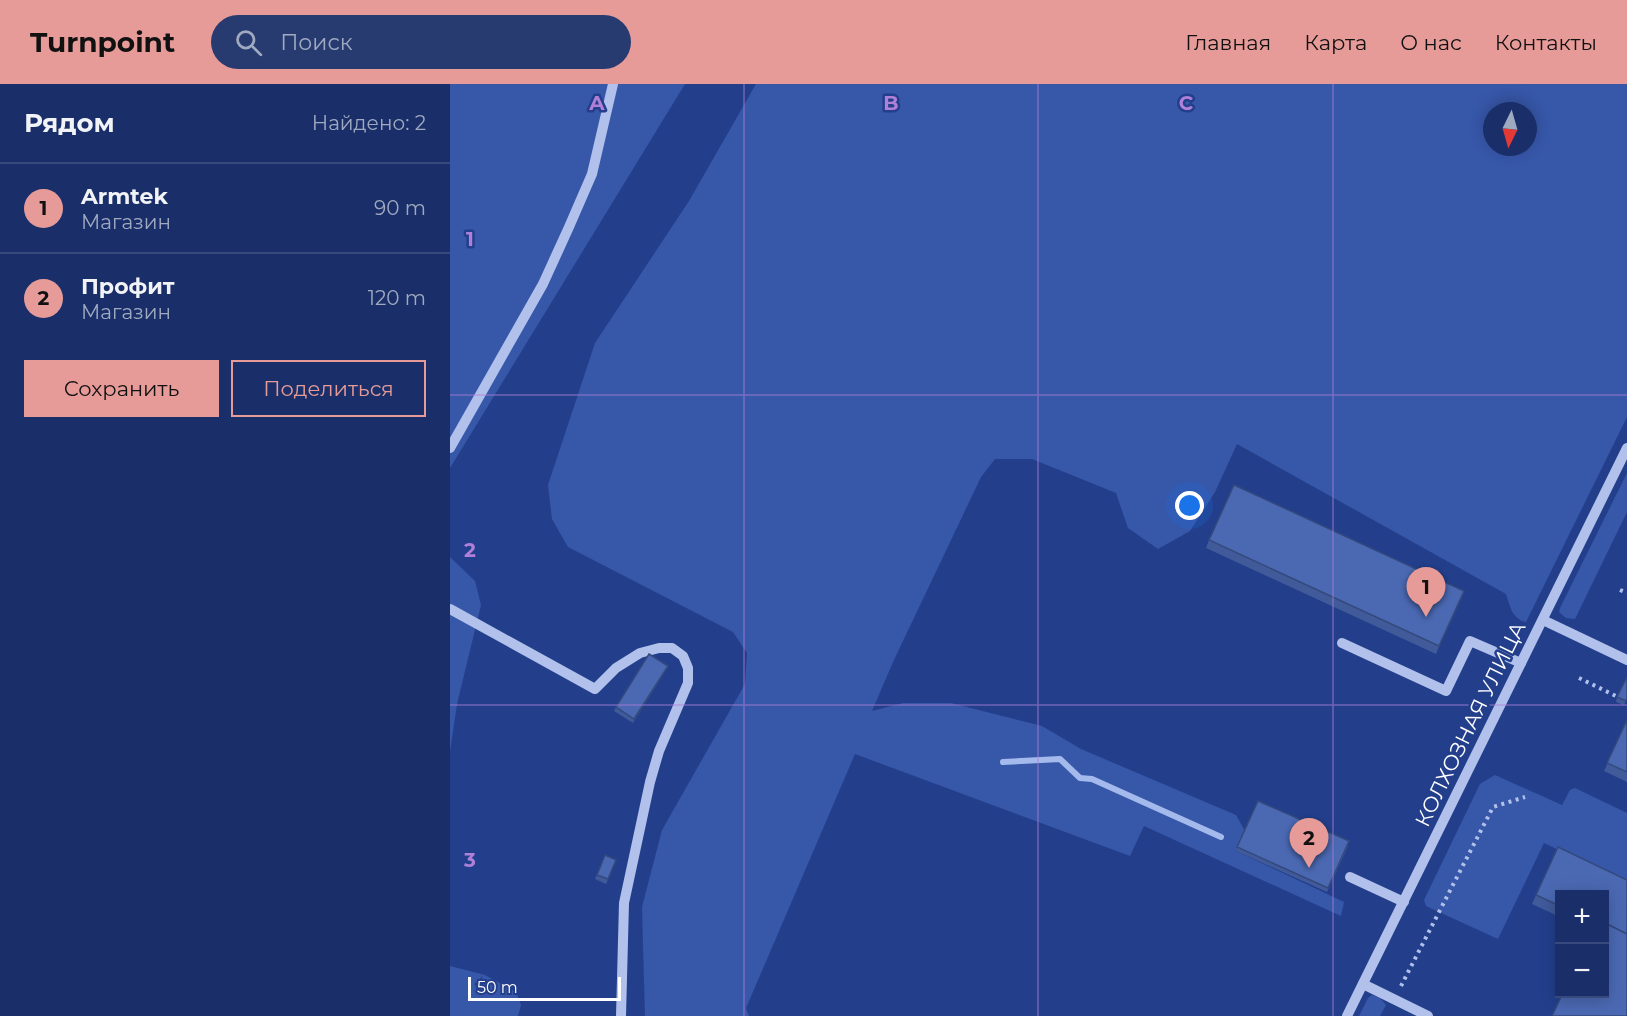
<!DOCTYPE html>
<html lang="ru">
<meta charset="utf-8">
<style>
:root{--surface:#1a2f69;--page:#273b71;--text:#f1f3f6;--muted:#9fa9c0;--line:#384a7d;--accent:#e69b98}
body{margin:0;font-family:Montserrat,sans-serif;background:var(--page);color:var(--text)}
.controls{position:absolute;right:18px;bottom:18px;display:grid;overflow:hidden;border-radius:0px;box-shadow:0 3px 15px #0003}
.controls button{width:54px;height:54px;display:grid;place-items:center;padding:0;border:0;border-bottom:2px solid var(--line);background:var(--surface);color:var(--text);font:30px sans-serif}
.compass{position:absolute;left:1033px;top:18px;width:54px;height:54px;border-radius:50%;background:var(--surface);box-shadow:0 3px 15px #0003;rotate:185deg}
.scale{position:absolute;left:18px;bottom:15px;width:153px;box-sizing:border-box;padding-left:6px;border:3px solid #fff;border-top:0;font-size:16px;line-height:21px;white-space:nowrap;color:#fff;-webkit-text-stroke:4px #233f8c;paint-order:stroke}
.you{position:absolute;left:740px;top:422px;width:21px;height:21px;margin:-15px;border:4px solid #fff;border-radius:50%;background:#1a73e8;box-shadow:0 0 0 9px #1a73e833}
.badge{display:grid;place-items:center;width:39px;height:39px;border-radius:50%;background:var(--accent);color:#111;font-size:20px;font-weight:700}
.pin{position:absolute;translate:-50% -50px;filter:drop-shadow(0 2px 3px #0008)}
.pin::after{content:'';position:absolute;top:32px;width:21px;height:18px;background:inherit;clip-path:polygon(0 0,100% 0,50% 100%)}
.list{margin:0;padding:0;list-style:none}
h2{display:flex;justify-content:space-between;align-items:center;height:78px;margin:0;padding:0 24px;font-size:26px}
h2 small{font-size:20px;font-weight:400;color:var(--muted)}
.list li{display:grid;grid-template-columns:39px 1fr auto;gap:18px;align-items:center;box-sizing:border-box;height:90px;padding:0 24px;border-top:2px solid var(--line)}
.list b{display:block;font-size:22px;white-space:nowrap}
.list p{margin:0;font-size:20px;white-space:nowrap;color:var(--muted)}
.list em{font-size:20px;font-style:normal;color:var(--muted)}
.actions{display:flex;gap:12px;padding:18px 24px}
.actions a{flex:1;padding:14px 0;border:2px solid var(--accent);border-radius:0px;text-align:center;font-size:21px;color:var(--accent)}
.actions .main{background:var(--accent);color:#111}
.icon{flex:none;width:33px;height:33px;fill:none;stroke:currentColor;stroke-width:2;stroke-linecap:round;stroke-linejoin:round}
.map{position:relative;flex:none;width:1177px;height:932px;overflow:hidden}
header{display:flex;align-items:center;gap:36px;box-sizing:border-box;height:84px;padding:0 30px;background:var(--accent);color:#111}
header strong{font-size:28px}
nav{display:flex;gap:33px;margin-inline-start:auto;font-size:21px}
.search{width:420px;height:54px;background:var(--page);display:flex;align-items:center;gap:15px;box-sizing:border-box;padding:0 21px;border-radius:33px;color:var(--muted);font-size:22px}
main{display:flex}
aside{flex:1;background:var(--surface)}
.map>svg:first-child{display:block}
.green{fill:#3757a9;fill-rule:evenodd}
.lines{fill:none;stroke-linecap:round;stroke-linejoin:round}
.stream{stroke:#a5baec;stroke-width:6}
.path{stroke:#b1c1eb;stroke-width:4;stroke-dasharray:3 4.5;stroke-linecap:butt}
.minor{stroke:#b1c1eb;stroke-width:10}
.wall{fill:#405a9a}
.shaded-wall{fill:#344a7d}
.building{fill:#4b69b3;stroke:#344a7d;stroke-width:1.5}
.grid{fill:none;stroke:#b080d9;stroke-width:1.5;stroke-opacity:0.55}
.labels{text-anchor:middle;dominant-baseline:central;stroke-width:5;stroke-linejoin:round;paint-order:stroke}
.street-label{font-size:21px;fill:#fff;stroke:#233f8c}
.grid-label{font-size:20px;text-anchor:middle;font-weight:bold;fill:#b080d9;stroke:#233f8c;stroke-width:5;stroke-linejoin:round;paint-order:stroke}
</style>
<header>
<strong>Turnpoint</strong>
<div class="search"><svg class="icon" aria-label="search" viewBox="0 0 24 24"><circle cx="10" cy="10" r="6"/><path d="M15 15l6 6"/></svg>Поиск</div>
<nav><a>Главная</a><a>Карта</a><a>О нас</a><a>Контакты</a></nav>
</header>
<main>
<aside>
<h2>Рядом<small>Найдено: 2</small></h2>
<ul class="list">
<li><span class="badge">1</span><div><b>Armtek</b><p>Магазин</p></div><em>90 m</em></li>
<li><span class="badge">2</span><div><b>Профит</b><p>Магазин</p></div><em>120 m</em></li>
</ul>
<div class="actions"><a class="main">Сохранить</a><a>Поделиться</a></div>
</aside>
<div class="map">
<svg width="1177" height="932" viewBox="0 0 1177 932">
<rect width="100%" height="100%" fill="#233f8c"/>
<g class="green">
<polygon points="0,0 235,0 0,384"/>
<path d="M306 0H1177V333L1076 538C1062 535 1060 522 1056 510L787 360 765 408 740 447 708 465 678 444 666 409 582 375H545L531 393 443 578 422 627 453 619H501L592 642 631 665 786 731 795 747 786 767 894 818 891 832 694 742 680 772 405 670 296 924 299 932H195L192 823 212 746 295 600 297 569 283 548 118 463 102 435 98 401 145 259 239 117ZM1042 27H1078V63H1042Z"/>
<polygon points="1177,389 1177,428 1125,535 1116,534 1109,528 1110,524"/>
<polygon points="0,473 25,497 31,521 7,620 0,668"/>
<polygon points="1045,691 1112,721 1120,706 1125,704 1177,729 1177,798 1094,759 1048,855 976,822 974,816 1030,700"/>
<polygon points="0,882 35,891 66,908 71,921 68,932 0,932"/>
<polygon points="922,911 930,914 936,921 930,932 909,932 918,914"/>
</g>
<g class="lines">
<polyline class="stream" points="553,678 610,675 630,694 642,695 771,753"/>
<g class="path">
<polyline points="1170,506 1177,509"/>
<polyline points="1129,594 1168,613"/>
<polyline points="951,902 1043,723 1075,713"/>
</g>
<g class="minor">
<polyline points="0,364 93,200 119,143 142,90 163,0"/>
<polyline points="0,525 145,605 166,584 190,569 209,564 222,564 233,572 238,584 238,599 209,667 200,698 174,819 171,932"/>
<polyline points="1093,536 1177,576"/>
<polyline points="892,559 996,607 1020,557 1071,579"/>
<polyline points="900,793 954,818"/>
<polyline points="913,900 978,932"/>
<polyline points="897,932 1177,364"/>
</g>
</g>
<g class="wall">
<polygon points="759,456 1014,507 986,570 756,464"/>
<polygon points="218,582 216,586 183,639 164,627 166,623"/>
<polygon points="1167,613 1177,615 1174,621 1166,618"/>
<polygon points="1177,636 1177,698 1154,687"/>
<polygon points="898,762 877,808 786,767 787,763"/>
<polygon points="155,771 166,776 156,800 145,795"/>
<polygon points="1177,796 1155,909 1155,810 1110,810 1110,833 1082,820 1086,811"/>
</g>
<g class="shaded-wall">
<polygon points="1014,507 1011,516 986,570 989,562"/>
<polygon points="218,582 216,586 183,639 184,635"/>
</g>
<g class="building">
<polygon points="784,401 1014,507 989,562 759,456"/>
<polygon points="199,570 218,582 184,635 166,623"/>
<polygon points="1176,595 1177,596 1177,614 1176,617 1167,613"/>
<polygon points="1177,636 1177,688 1157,679"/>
<polygon points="808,717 899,757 878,804 787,763"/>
<polygon points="1108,763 1177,796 1177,850 1155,839 1155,810 1110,810 1110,822 1086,811"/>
<polygon points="155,771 166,776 158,795 147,791"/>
<polygon points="1155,839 1177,850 1177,932 1102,932 1113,909 1155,909"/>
</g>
<path class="grid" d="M294 0V932M588 0V932M883 0V932M0 311H1177M0 621H1177"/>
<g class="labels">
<g class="street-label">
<text transform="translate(1020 640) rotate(-64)">КОЛХОЗНАЯ УЛИЦА</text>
</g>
</g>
<g class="grid-label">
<text x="147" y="26">A</text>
<text x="441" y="26">B</text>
<text x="736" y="26">C</text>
<text x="20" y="162">1</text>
<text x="20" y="473">2</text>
<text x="20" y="783">3</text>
</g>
</svg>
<div class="controls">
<button>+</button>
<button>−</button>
</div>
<svg class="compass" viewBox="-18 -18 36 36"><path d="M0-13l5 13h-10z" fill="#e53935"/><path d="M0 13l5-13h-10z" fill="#9fa9c0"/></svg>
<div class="scale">50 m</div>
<div class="you"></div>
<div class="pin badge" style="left:976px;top:533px">1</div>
<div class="pin badge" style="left:859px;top:784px">2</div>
</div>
</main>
